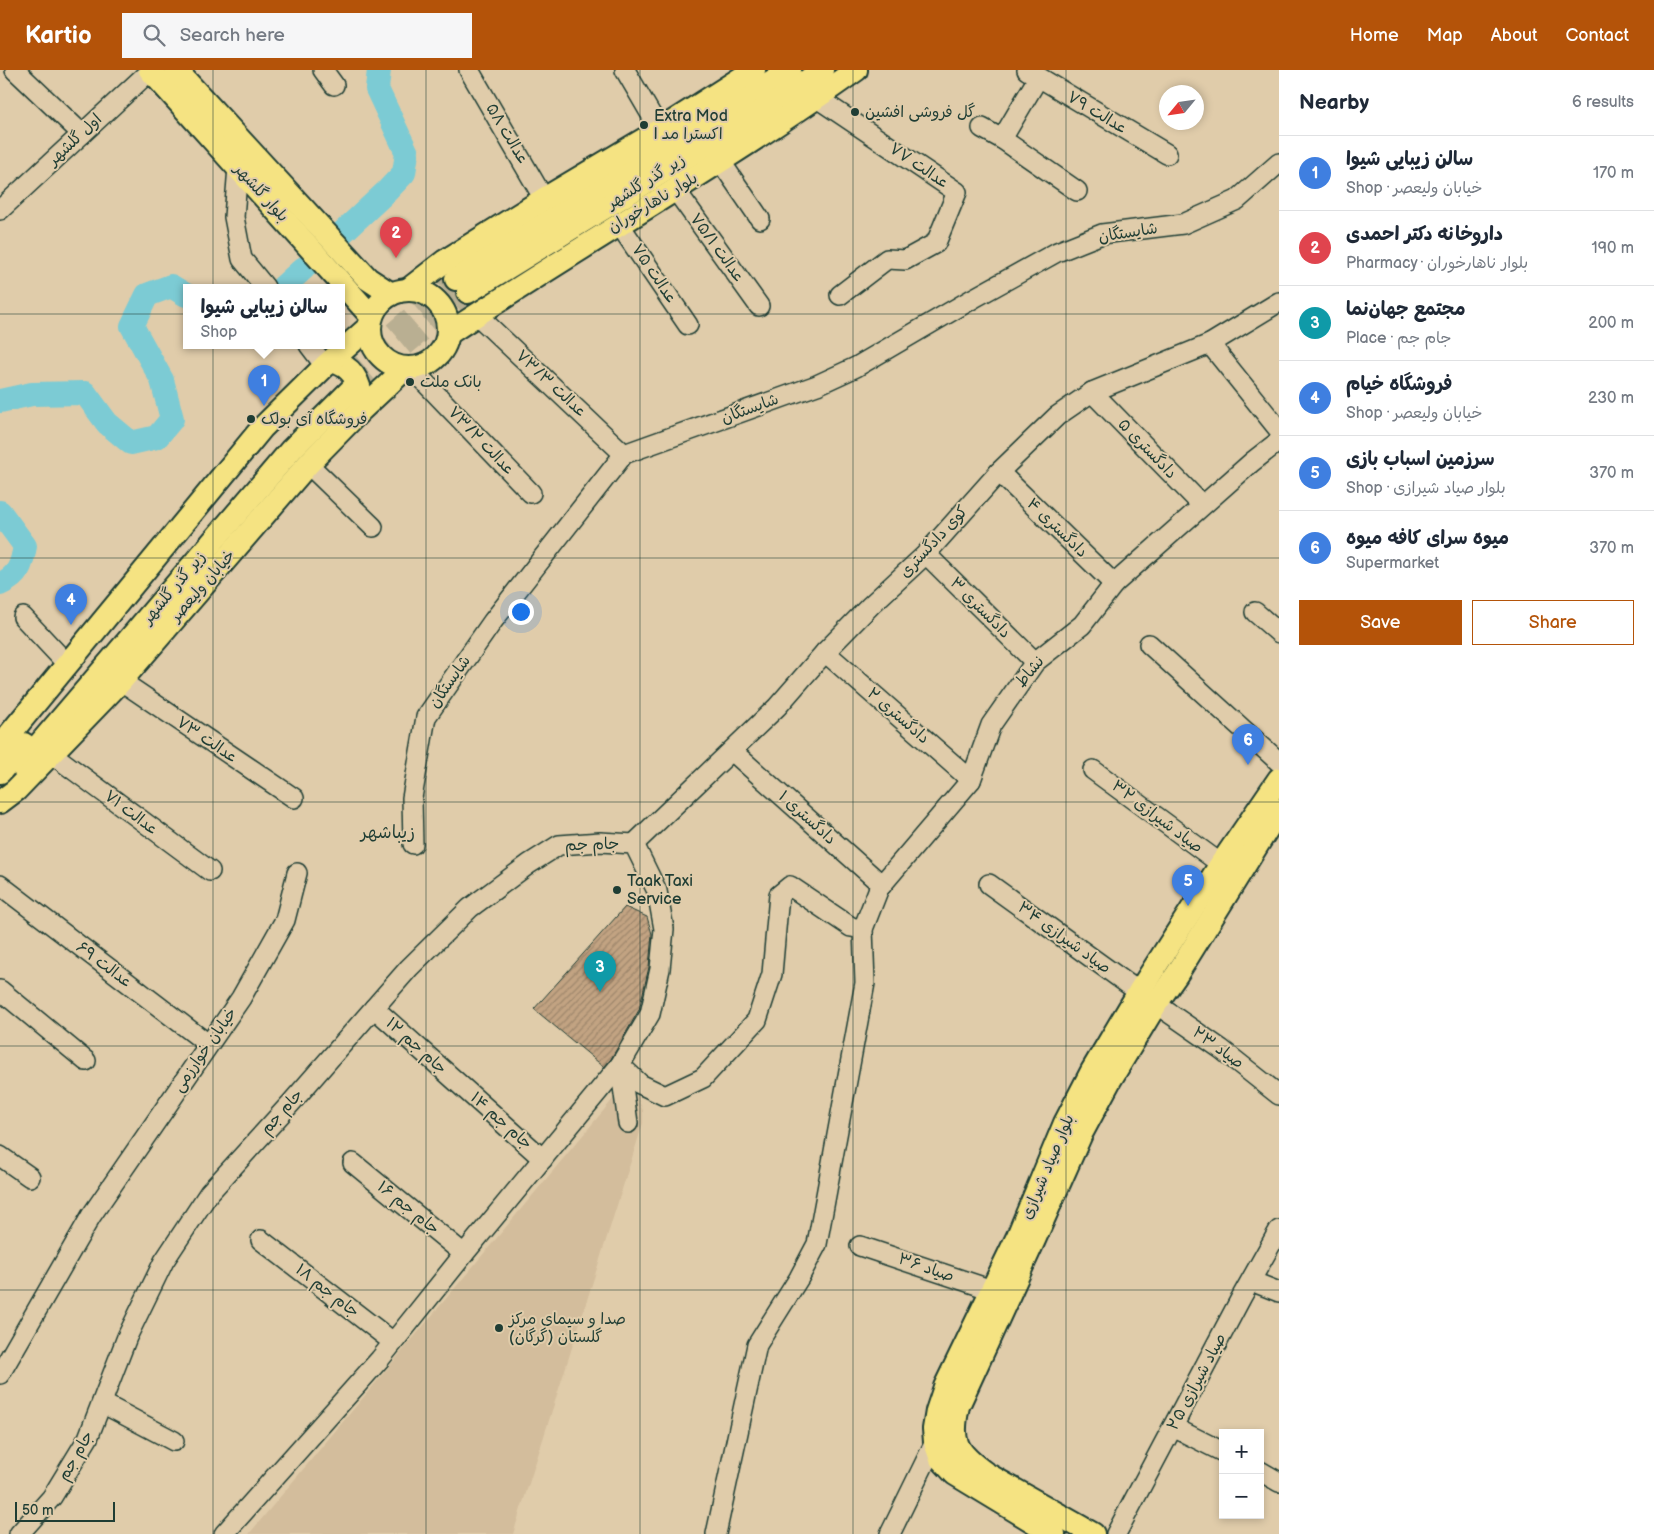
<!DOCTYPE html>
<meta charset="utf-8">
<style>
:root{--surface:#fff;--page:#f6f6f7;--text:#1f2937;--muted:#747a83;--line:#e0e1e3;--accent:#b45309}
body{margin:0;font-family:"Balsamiq Sans","Playpen Sans Arabic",sans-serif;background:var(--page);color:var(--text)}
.controls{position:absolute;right:15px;bottom:15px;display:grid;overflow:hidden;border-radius:0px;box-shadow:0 2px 8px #0003}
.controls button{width:45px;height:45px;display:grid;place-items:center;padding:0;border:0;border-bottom:1px solid var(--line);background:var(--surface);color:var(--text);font:25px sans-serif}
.compass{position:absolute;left:1159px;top:15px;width:45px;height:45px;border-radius:50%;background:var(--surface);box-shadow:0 2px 8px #0003;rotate:241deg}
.scale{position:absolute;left:15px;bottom:12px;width:100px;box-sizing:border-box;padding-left:5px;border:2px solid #1f3d34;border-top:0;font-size:14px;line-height:18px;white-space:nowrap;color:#1f3d34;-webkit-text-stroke:4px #e0ccaa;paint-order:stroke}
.you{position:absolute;left:520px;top:541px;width:18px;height:18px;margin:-12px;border:4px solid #fff;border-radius:50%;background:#1a73e8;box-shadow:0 0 0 8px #1a73e833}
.badge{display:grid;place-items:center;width:32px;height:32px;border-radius:50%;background:var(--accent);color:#fff;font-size:16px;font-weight:700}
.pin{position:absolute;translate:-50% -41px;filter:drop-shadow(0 1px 2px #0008)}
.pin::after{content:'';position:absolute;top:26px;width:18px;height:15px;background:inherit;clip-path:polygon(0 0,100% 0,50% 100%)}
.popup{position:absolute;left:183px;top:214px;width:162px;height:65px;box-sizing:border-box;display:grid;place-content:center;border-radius:0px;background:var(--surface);filter:drop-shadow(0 1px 4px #0005);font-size:16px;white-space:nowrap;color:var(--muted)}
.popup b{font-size:19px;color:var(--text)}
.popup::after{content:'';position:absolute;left:50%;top:100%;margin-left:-10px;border:10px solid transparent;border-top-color:var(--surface)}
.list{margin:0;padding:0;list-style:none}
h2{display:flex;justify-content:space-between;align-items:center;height:65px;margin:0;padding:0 20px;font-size:21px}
h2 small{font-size:16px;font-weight:400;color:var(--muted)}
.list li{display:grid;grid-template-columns:32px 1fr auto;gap:15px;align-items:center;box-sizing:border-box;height:75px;padding:0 20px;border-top:1px solid var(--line)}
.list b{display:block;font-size:19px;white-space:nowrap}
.list p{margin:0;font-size:16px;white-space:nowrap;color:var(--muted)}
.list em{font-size:16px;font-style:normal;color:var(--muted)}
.actions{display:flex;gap:10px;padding:15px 20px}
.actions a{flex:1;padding:11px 0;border:1px solid var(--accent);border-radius:0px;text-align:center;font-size:18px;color:var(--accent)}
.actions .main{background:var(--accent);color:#fff}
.icon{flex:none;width:28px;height:28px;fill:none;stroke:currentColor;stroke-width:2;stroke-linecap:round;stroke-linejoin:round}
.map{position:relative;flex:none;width:1279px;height:1464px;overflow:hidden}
header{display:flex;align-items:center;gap:30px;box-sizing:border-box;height:70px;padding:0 25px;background:var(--accent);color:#fff}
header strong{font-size:24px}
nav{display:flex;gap:28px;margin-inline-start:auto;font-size:18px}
.search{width:350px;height:45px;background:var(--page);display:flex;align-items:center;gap:12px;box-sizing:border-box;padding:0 18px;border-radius:0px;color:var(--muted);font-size:19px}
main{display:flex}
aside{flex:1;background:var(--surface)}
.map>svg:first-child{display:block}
.built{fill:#d3bd9c}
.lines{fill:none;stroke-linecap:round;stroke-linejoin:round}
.river{stroke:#7bcbd4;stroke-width:24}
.building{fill:url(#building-hatch);stroke:#1f3d34}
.major-tunnel{stroke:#b9af92;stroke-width:22;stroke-dasharray:22 11;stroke-linecap:butt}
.minor-casing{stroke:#1f3d34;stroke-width:22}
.major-casing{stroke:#1f3d34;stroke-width:26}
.minor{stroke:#e0ccaa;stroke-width:19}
.major{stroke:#f5e382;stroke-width:22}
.grid{fill:none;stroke:#1f3d34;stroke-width:1;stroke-opacity:0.55}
.poi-dot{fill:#1f3d34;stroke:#e0ccaa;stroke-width:2}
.labels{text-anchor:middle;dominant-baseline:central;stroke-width:4;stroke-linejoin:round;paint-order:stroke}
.poi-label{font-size:16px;fill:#1f3d34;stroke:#e0ccaa;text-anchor:start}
.street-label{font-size:16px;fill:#1f3d34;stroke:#e0ccaa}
.neighbourhood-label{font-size:18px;fill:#1f3d34;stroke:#e0ccaa}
</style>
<header>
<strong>Kartio</strong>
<div class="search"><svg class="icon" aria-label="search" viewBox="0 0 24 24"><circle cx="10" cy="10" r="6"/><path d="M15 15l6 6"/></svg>Search here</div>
<nav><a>Home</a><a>Map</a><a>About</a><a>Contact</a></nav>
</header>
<main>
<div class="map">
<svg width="1279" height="1464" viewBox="0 0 1279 1464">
<defs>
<pattern id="building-hatch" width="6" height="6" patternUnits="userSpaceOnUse" patternTransform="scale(1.25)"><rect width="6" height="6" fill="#c2a382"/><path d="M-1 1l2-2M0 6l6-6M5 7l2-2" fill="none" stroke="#9d866b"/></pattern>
</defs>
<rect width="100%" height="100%" fill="#e0ccaa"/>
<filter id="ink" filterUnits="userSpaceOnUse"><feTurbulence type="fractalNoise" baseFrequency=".02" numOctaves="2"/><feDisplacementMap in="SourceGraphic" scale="10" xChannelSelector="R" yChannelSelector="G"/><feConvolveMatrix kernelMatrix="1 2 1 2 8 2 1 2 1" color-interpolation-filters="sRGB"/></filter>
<g filter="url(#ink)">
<polygon class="built" points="624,1016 637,1025 643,1041 643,1053 513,1464 249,1464"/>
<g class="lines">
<g class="river">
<polyline points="342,163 386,122 404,103 407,83 377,19 379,0"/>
<polyline points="283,217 304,198"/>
<polyline points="0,331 32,324 85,323 107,353 131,373 157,367 172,349 162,310 132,256 147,225 171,216 186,225"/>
<path d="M0 442 25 476C22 494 19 506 0 514"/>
</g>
</g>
<polygon class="building" points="625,837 647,847 652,864 649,897 639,940 611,989 604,997 534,939"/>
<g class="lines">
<g class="major-tunnel">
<polyline points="344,306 456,209"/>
<polyline points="353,318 468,222"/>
</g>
<g class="minor-casing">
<g id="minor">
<polyline points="15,0 82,64"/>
<polyline points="323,0 334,15"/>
<polyline points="469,0 544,129"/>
<polyline points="625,0 660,60"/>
<polyline points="1027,0 1167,84"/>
<polyline points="817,28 957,122 936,173 905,190 887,189 840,225"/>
<polyline points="982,58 1002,69 1077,121"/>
<polyline points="1002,69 1038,8"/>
<polyline points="721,92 760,149"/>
<polyline points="238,97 234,147 242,189 265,217"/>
<polyline points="675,119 759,236"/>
<polyline points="0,140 151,0"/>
<polyline points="619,154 688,255"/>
<polyline points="477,245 624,384"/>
<polyline points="1210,274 1279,360"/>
<polyline points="309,275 325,296"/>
<polyline points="411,298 531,423"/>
<polyline points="1092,322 1202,435"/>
<polyline points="308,394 373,457"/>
<polyline points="999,402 1114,514"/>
<polyline points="926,484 1035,592"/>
<polyline points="1255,542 1279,563"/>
<polyline points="23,547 67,594"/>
<polyline points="1149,574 1279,692"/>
<polyline points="825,582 971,710"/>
<polyline points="121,611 294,728"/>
<polyline points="732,681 882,815"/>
<polyline points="52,684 210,801"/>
<polyline points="1093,700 1221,794"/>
<polyline points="413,774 412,728 426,647 493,551 624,384 817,315 856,297 974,228 1057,182 1102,164 1183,154 1237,130 1279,93"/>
<polyline points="634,774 777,637 825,582 871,535 926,484 999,402 1057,346 1092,322 1210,274 1279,232"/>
<polyline points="989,814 1139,922"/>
<polyline points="0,815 208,974"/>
<polyline points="0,920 86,991"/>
<polyline points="1156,934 1221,979 1279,1025"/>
<polyline points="374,938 543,1089"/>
<polyline points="628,1053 620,995 640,1014 665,1026 703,1008 757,950 772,904 779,825 790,816 851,857 863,859"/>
<polyline points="0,1086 30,1107"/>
<polyline points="353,1093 464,1184"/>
<polyline points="261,1170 393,1272"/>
<polyline points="860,1176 992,1220"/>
<polyline points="1251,1211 1279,1222"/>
<polyline points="0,1304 91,1146 241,928 285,850 297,803"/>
<polyline points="102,1333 174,1371"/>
<polyline points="1173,1357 1223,1382"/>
<polyline points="1260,1401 1279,1412"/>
<polyline points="19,1464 52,1427 88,1368 127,1267 164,1191 209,1123 291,1033 409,898 470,838 529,794 559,775 600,772 634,774 657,821 664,859 660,899 650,944 620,995 464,1184 380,1289 224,1464"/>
<polyline points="716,1464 757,1275 799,1208 817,1174 865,913 863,859 879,818 971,710 991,655 1035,592 1082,555 1114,514 1252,392 1279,371"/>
<polyline points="890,1464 935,1372"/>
<polyline points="1116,1464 1242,1226 1279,1160"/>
</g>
</g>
<g class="major-casing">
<g id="major">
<polyline points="150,0 371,246"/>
<polyline points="176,0 368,209 391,224"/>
<polyline points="456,209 790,0"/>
<polyline points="409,219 445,191 544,129 660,60 754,0"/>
<circle cx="409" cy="259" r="39"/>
<polyline points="468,222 786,26 822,0"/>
<path d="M449 263C584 174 724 94 856 0"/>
<path d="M332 291C351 296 361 311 361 331"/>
<polyline points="0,676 262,358 325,296 370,256"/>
<polyline points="21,696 291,380 353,318"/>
<polyline points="0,702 24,674"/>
<polyline points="0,732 16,720 121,611 308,394 361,340 406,298"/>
<polyline points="1054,1464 955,1404 941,1389 935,1372 934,1359 937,1341 945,1317 1018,1166 1065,1053 1092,1001 1139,922 1221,794 1279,709"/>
<path d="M1093 1464 985 1403C956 1382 950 1372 958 1336L1034 1170 1081 1064 1110 1010 1156 934 1177 904 1279 740"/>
</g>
</g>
<use href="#minor" class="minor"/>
<use href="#major" class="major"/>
</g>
</g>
<path class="grid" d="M213 0V1464M426 0V1464M640 0V1464M853 0V1464M1066 0V1464M0 244H1279M0 488H1279M0 732H1279M0 976H1279M0 1220H1279"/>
<g class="poi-dot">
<circle cx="855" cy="42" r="5"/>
<circle cx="644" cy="55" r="5"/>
<circle cx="410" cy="312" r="5"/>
<circle cx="251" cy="349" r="5"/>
<circle cx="617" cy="820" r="5"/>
<circle cx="499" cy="1258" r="5"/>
</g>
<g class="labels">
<g class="poi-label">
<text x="865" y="42">گل فروشی افشین</text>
<text x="654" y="46">Extra Mod<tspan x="654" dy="18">| اکسترا مد</tspan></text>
<text x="420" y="312">بانک ملت</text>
<text x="261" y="349">فروشگاه آی بولک</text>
<text x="627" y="811">Taak Taxi<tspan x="627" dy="18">Service</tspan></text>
<text x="509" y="1249">صدا و سیمای مرکز<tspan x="509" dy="18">گلستان (گرگان)</tspan></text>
</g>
<g class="street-label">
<text transform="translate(1097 43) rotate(31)">عدالت ۷۹</text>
<text transform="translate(507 64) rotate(59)">عدالت ۵۸</text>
<text transform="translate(75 70) rotate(-43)">اول گلشهر</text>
<text transform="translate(919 96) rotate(34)">عدالت ۷۷</text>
<text transform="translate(646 112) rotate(-32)">زیر گذر گلشهر</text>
<text transform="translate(261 123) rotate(48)">بلوار گلشهر</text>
<text transform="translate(653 133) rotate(-31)">بلوار ناهارخوران</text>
<text transform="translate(1128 163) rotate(-9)">شایستگان</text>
<text transform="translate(717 178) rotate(54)">۷۵/۱ عدالت</text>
<text transform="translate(654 204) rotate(56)">۷۵ عدالت</text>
<text transform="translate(551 314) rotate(43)">۷۳/۳ عدالت</text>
<text transform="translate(750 339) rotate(-20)">شایستگان</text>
<text transform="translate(481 371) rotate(46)">عدالت ۷۳/۲</text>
<text transform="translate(1147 379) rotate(46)">دادگستری ۵</text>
<text transform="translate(1057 458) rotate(44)">دادگستری ۴</text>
<text transform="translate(934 472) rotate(-47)">کوی دادگستری</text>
<text transform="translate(203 516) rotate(-49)">خیابان ولیعصر</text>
<text transform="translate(174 518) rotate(-50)">زیر گذر گلشهر</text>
<text transform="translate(980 538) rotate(45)">دادگستری ۳</text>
<text transform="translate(1030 602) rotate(-50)">نشاط</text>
<text transform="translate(450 612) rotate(-55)">شایستگان</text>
<text transform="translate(898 646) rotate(41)">دادگستری ۲</text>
<text transform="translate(207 670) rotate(34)">عدالت ۷۳</text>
<text transform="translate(131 743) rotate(37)">عدالت ۷۱</text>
<text transform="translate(1157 747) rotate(37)">صیاد شیرازی ۳۲</text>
<text transform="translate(807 748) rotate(42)">دادگستری ۱</text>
<text transform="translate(592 775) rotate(-2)">جام جم</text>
<text transform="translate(1064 868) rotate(36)">صیاد شیرازی ۳۴</text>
<text transform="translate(104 895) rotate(37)">عدالت ۶۹</text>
<text transform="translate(416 976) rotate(42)">۱۲ جام جم</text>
<text transform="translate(1218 978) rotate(36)">صیاد ۲۳</text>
<text transform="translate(205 980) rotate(-55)">خیابان خوارزمی</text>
<text transform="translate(282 1042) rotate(-48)">جام جم</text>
<text transform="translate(501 1051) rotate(42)">۱۴ جام جم</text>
<text transform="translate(1048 1097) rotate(-67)">بلوار صیاد شیرازی</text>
<text transform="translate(408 1138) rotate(39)">۱۶ جام جم</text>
<text transform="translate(926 1198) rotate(19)">صیاد ۳۶</text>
<text transform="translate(327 1221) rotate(38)">۱۸ جام جم</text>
<text transform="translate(1197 1312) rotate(-62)">صیاد شیرازی ۲۵</text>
<text transform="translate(76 1386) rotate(-60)">جام جم</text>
</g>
<g class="neighbourhood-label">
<text x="388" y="762">زیباشهر</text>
</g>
</g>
</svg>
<div class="controls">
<button>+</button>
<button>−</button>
</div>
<svg class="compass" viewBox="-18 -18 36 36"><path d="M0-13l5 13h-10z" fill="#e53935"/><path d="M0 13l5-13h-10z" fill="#747a83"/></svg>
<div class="scale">50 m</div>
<div class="you"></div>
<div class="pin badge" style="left:264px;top:336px;background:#3f7fe0">1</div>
<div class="popup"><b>سالن زیبایی شیوا</b>Shop</div>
<div class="pin badge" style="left:396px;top:188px;background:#e0444e">2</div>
<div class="pin badge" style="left:600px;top:922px;background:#0f9aa8">3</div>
<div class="pin badge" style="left:71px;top:555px;background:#3f7fe0">4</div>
<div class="pin badge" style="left:1188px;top:836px;background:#3f7fe0">5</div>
<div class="pin badge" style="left:1248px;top:695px;background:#3f7fe0">6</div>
</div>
<aside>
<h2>Nearby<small>6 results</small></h2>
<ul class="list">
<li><span class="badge" style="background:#3f7fe0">1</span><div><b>سالن زیبایی شیوا</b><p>Shop · خیابان ولیعصر</p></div><em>170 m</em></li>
<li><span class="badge" style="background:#e0444e">2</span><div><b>داروخانه دکتر احمدی</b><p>Pharmacy · بلوار ناهارخوران</p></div><em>190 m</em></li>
<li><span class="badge" style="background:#0f9aa8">3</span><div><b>مجتمع جهان‌نما</b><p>Place · جام جم</p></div><em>200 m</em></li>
<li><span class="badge" style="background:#3f7fe0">4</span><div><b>فروشگاه خیام</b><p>Shop · خیابان ولیعصر</p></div><em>230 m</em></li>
<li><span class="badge" style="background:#3f7fe0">5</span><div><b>سرزمین اسباب بازی</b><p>Shop · بلوار صیاد شیرازی</p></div><em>370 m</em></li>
<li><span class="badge" style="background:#3f7fe0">6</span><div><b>میوه سرای کافه میوه</b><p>Supermarket</p></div><em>370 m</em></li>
</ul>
<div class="actions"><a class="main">Save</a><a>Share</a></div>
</aside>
</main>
